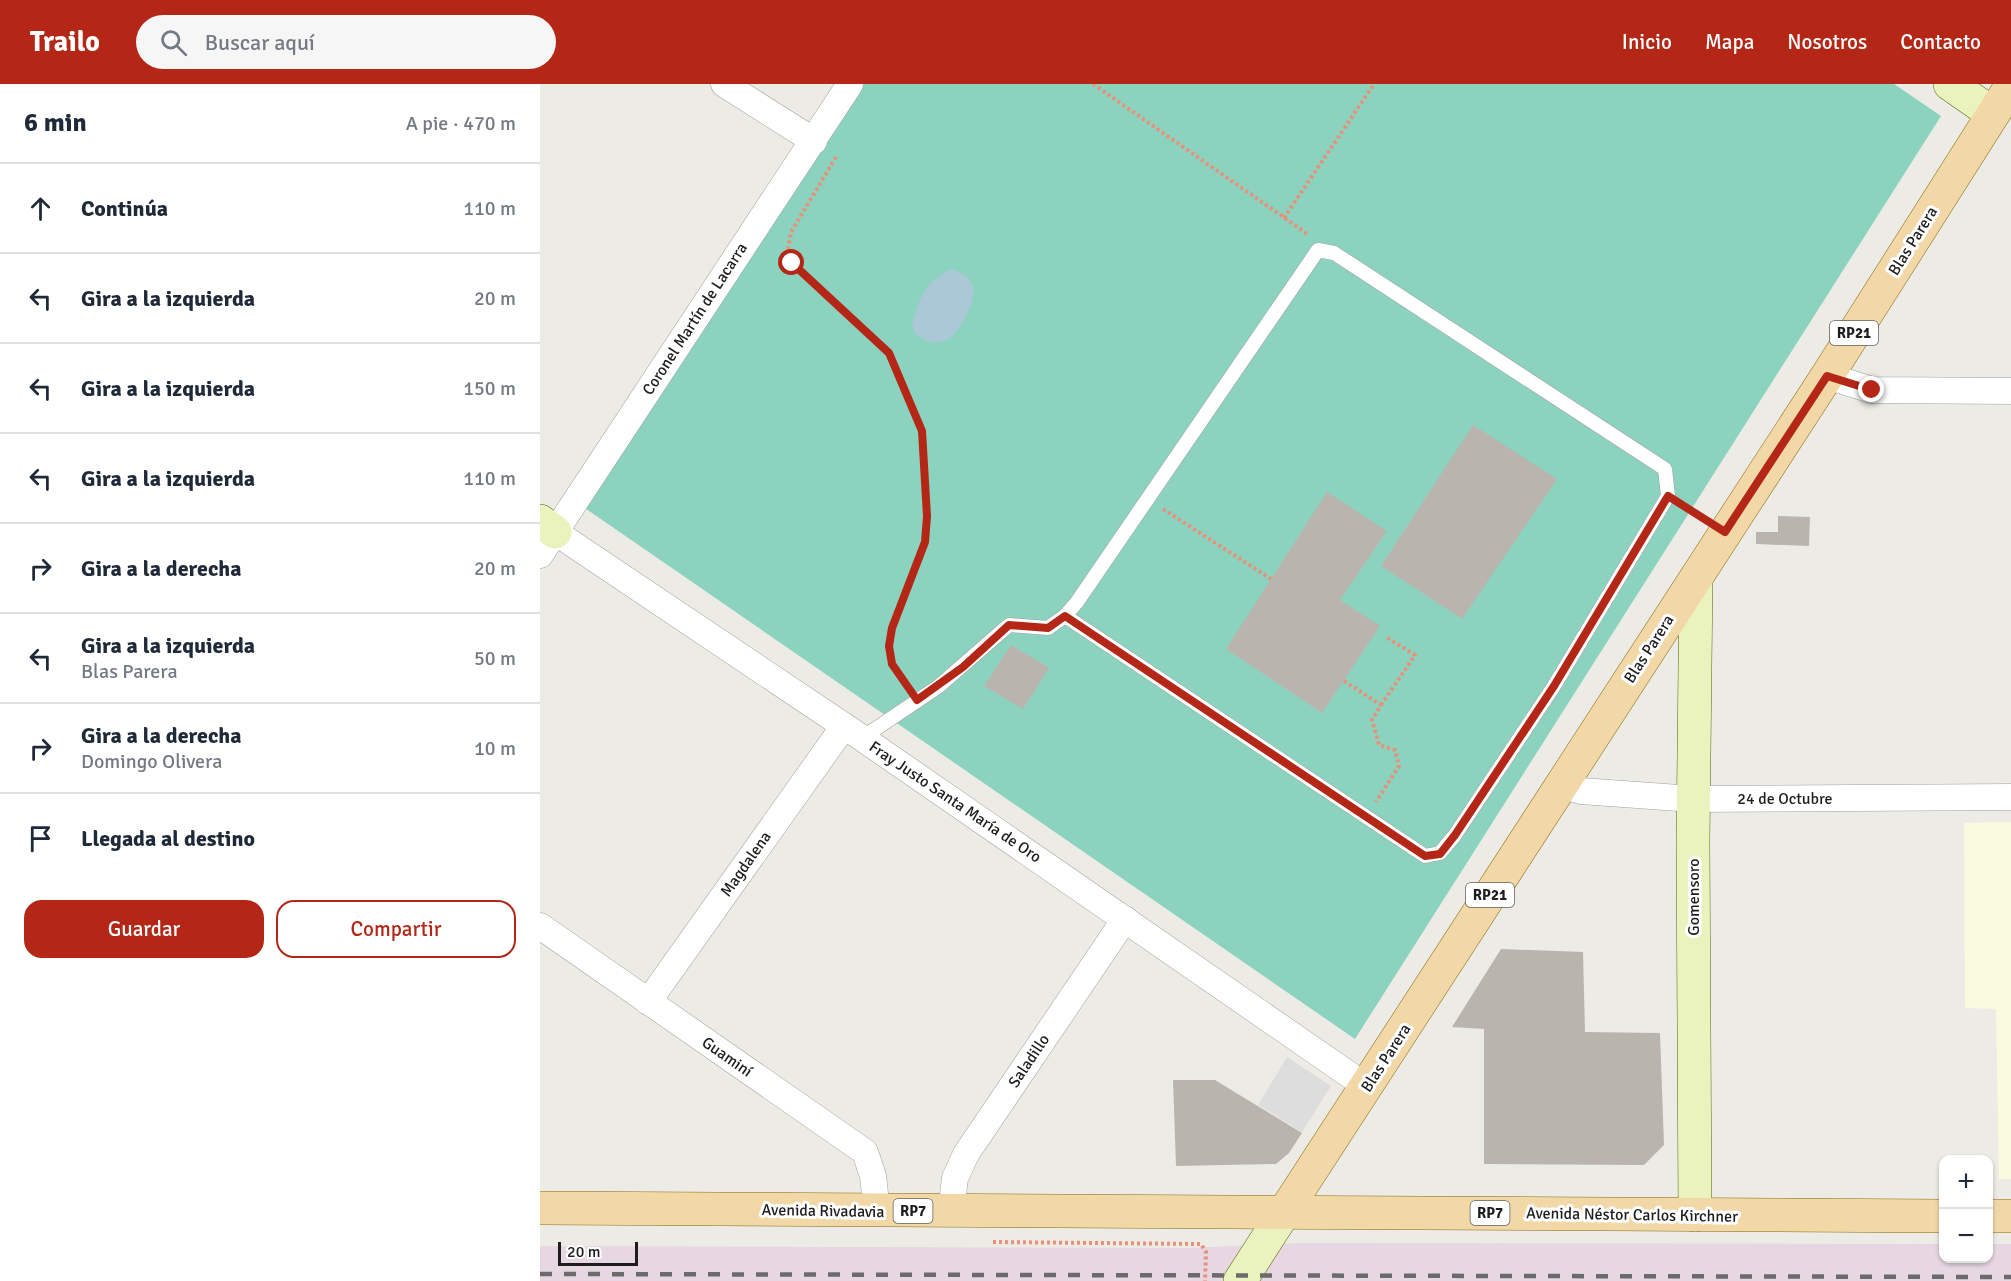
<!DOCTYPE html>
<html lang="es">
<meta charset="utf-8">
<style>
:root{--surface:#fff;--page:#f6f6f7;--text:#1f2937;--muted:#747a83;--line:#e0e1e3;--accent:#b42717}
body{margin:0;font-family:Signika,sans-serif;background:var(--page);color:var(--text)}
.controls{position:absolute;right:18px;bottom:18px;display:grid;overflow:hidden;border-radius:12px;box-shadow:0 2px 4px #0004}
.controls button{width:54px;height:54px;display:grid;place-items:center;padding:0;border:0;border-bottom:2px solid var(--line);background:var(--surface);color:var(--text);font:30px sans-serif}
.scale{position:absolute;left:18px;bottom:15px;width:80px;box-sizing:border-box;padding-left:6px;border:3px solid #1d1d1d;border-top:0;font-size:16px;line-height:21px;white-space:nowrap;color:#1d1d1d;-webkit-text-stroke:4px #fff;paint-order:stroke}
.stop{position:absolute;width:18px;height:18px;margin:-14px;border:4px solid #b42717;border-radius:50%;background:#fff}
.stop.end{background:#b42717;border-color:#fff;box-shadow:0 2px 6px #0008}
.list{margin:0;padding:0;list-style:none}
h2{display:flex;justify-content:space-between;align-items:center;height:78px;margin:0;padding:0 24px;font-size:26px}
h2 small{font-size:20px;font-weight:400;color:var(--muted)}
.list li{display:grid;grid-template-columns:39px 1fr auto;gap:18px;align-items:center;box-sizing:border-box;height:90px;padding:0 24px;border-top:2px solid var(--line)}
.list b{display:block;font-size:22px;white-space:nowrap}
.list p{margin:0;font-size:20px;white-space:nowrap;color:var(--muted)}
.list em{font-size:20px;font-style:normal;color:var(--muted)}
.actions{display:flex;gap:12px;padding:18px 24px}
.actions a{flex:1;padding:14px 0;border:2px solid var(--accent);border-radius:18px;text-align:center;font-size:21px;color:var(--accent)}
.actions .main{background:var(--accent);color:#fff}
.icon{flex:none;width:33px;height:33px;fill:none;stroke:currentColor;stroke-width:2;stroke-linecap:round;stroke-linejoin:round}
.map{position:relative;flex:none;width:1471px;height:1197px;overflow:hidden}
header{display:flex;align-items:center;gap:36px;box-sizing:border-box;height:84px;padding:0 30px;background:var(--accent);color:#fff}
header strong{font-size:28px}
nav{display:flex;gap:33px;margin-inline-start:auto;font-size:21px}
.search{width:420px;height:54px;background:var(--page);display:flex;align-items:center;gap:15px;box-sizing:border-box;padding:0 21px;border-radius:33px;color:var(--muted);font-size:22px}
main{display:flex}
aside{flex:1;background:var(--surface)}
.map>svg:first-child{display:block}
.industrial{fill:#e6d7e2}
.education{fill:#f8fbe0}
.pitch{fill:#8cd3bf}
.parking{fill:#ddd}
.water{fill:#aac8d6}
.building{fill:#bab4ae}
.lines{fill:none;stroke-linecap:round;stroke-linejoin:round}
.lane-casing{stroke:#a1a1a1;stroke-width:15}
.street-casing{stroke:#a1a1a1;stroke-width:27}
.secondary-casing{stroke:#566711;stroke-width:34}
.primary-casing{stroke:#866b11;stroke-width:34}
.path{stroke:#e9907a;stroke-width:4;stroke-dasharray:3 3;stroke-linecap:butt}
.lane{stroke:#fff;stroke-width:14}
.street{stroke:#fff;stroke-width:26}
.secondary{stroke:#eaf2be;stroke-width:33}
.primary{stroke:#f1d8a6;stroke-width:33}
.rail{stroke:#6b6b6b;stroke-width:4.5;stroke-dasharray:12 12;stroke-linecap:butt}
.route{stroke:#b42717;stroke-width:8}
.labels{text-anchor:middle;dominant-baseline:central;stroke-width:6;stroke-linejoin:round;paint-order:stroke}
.shield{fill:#fff;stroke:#616161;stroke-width:1.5}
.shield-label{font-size:15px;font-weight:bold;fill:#1d1d1d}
.street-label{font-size:16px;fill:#1d1d1d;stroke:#fff}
</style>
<header>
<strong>Trailo</strong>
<div class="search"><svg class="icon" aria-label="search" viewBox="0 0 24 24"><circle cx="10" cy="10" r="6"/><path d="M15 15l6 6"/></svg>Buscar aquí</div>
<nav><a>Inicio</a><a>Mapa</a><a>Nosotros</a><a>Contacto</a></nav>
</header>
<main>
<aside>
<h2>6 min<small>A pie · 470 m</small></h2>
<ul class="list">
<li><svg class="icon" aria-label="ahead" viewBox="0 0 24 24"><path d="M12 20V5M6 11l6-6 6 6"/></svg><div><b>Continúa</b></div><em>110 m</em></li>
<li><svg class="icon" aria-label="left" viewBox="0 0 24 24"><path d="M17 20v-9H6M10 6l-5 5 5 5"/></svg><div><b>Gira a la izquierda</b></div><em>20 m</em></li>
<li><svg class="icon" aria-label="left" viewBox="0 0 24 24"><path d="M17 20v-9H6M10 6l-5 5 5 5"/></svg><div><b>Gira a la izquierda</b></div><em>150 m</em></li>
<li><svg class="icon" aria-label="left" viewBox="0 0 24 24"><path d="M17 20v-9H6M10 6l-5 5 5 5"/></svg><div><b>Gira a la izquierda</b></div><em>110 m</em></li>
<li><svg class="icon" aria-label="right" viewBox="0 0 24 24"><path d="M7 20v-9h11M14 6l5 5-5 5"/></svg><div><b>Gira a la derecha</b></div><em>20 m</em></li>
<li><svg class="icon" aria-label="left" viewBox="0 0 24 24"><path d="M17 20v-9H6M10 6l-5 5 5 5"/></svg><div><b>Gira a la izquierda</b><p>Blas Parera</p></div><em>50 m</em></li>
<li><svg class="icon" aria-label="right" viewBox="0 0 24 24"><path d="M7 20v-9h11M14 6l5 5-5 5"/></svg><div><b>Gira a la derecha</b><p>Domingo Olivera</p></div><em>10 m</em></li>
<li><svg class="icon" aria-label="arrive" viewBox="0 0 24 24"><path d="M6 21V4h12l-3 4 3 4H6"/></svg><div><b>Llegada al destino</b></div></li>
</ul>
<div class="actions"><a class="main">Guardar</a><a>Compartir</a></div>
</aside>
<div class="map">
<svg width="1471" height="1197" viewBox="0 0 1471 1197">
<rect width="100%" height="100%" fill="#edebe5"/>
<polygon class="industrial" points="761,1159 1403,1160 1404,1174 1448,1174 1449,1160 1471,1160 1471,1197 0,1197 0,1162 648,1164"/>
<polygon class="education" points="1471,738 1471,1095 1459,1095 1456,925 1425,924 1424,739"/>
<polygon class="pitch" points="311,0 1354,0 1401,32 815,955 39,420"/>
<polygon class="parking" points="747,973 791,1002 762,1048 718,1021"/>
<path class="water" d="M412 185C437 194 438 208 427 230 419 246 412 258 393 259 386 256 376 253 373 245 371 239 374 233 376 227 383 205 392 194 412 185Z"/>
<g class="building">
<polygon points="933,341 1017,395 922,535 841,482"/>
<polygon points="787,408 847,447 800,516 840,542 782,629 686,565"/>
<polygon points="1238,432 1270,433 1269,462 1216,460 1216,448 1238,448"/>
<polygon points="471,561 509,584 483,625 444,602"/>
<polygon points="961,865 1043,868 1045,948 1120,949 1124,1061 1104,1081 944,1080 944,945 912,943"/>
<polygon points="633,996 675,996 762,1049 749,1069 736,1080 636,1082"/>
</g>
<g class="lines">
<g class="lane-casing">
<polyline id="lane" points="322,654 399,602 469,541 508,544 525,532 537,518 778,166 794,169 1125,385 1128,412 1014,602 915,751 900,769 885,772 525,532"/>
</g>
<g class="street-casing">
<g id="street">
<polyline points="184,0 274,57"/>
<polyline points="1287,292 1332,306 1471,307"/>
<polyline points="15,448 322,654 827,1003"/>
<polyline points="0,471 310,0"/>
<polyline points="1021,701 1041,707 1153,715 1471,713"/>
<polyline points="0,842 325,1068 333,1092 337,1127"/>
<polyline points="108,918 304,642"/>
<polyline points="411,1128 415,1094 426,1070 585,835"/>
</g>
</g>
<g class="secondary-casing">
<g id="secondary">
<polyline points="1410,0 1453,30"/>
<polyline points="0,437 15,448"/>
<polyline points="1155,1131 1153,757 1156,495"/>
<polyline points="700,1197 745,1127"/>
</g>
</g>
<g class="primary-casing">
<g id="primary">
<polyline points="0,1124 1404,1132"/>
<polyline points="745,1127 1287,292 1471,2"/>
<polyline points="1448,1132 1471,1132"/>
</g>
</g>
<g class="path">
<polyline points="553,0 769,151"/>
<polyline points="296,73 251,148 248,166 251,179 349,269 382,347 387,432 385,457 352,544 349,562 352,580 366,601"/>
<polyline points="744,134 834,0"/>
<polyline points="1144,422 1160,432"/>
<polyline points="623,425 731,495"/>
<polyline points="804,597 841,621 832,636 839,661 855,666 859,682 836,718"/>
<polyline points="841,621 875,571 846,553"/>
<polyline points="453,1158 661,1160 666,1168 665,1197"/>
</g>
<use href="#lane" class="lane"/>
<use href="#street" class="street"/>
<use href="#secondary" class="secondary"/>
<use href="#primary" class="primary"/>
<polyline class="rail" points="0,1190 1471,1193"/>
</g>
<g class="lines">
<polyline class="route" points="252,179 349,269 382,347 387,432 385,458 352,544 349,562 352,580 377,616 423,583 469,541 508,544 525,532 885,772 900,770 915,751 1014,602 1128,412 1185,448 1287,292 1332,306"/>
</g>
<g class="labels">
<g class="shield">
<rect x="1290" y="237" width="48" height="24" rx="4.5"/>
<rect x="926" y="799" width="48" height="24" rx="4.5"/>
<rect x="353.5" y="1115" width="39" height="24" rx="4.5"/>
<rect x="930.5" y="1117" width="39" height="24" rx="4.5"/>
</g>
<g class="shield-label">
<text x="1314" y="249">RP21</text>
<text x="950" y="811">RP21</text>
<text x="373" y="1127">RP7</text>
<text x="950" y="1129">RP7</text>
</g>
<g class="street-label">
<text transform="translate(1373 157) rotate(-58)">Blas Parera</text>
<text transform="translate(155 235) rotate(-57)">Coronel Martín de Lacarra</text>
<text transform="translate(1109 565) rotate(-57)">Blas Parera</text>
<text x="1245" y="715">24 de Octubre</text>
<text transform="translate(415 718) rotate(34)">Fray Justo Santa María de Oro</text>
<text transform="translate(206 780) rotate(-55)">Magdalena</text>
<text transform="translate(1154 813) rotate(-90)">Gomensoro</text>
<text transform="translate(187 973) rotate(35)">Guaminí</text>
<text transform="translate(846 974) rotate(-57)">Blas Parera</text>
<text transform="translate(489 977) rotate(-56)">Saladillo</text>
<text transform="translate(283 1127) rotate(1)">Avenida Rivadavia</text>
<text transform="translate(1092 1131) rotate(1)">Avenida Néstor Carlos Kirchner</text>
</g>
</g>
</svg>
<div class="controls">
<button>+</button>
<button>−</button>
</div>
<div class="scale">20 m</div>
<div class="stop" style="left:252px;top:179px"></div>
<div class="stop end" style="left:1332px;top:306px"></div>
</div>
</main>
